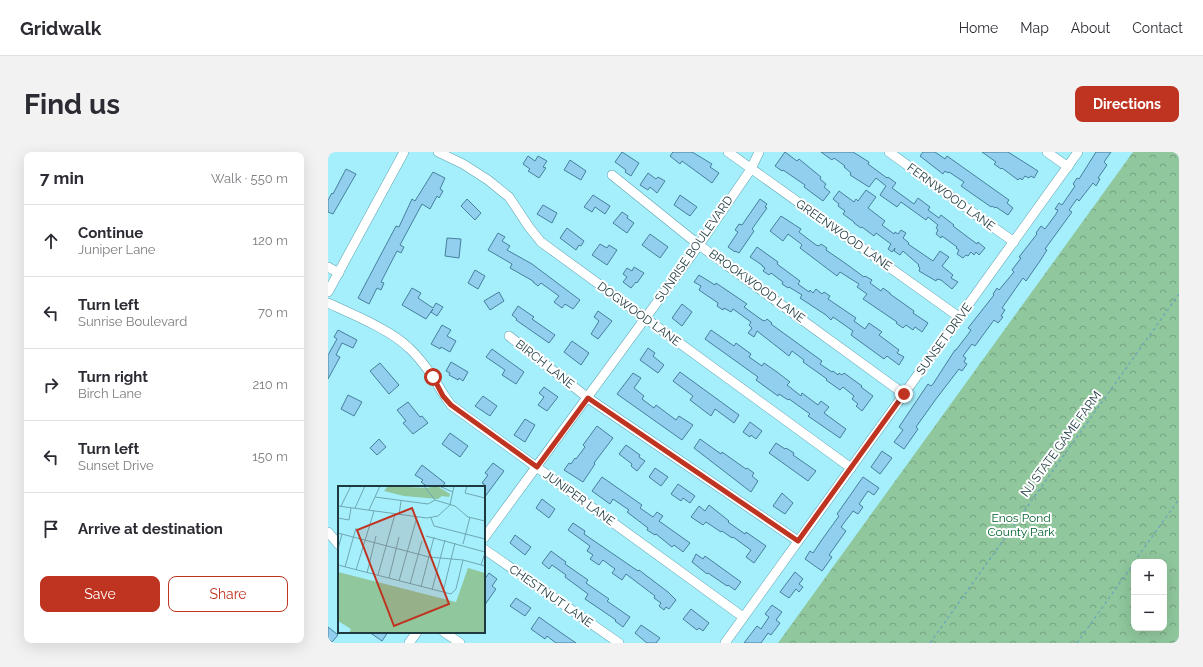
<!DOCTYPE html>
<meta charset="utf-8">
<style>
:root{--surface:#fff;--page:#f2f2f3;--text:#2b2b33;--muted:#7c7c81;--line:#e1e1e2;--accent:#bf3321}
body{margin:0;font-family:Raleway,sans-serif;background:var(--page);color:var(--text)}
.controls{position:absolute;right:12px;bottom:12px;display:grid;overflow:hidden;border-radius:8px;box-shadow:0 4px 16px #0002}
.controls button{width:36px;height:36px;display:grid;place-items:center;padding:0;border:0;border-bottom:1px solid var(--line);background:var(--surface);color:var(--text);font:20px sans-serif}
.stop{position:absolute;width:12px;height:12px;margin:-9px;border:3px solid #bf3321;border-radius:50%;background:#fff}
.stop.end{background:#bf3321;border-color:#fff;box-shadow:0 1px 4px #0008}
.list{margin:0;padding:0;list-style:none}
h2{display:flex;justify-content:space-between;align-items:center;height:52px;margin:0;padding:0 16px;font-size:17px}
h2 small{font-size:13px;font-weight:400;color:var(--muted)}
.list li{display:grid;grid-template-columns:26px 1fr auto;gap:12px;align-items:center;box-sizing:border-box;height:72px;padding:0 16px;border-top:1px solid var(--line)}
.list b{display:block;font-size:15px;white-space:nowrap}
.list p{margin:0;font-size:13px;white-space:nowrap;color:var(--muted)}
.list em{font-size:13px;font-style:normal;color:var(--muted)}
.actions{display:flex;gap:8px;padding:12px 16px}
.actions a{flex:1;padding:9px 0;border:1px solid var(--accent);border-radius:8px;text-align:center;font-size:14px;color:var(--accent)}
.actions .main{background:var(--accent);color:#fff}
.icon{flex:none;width:22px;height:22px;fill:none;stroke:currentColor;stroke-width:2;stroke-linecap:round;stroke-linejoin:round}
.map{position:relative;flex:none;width:851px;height:491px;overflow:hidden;border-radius:8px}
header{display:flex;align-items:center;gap:24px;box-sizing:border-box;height:56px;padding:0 20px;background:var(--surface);border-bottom:1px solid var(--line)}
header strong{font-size:19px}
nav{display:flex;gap:22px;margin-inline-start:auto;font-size:14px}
.intro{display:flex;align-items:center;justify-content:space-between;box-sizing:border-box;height:96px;padding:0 24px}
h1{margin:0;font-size:28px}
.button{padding:10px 18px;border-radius:8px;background:var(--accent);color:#fff;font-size:14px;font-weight:700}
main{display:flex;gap:24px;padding:0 24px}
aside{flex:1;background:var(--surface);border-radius:8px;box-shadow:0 4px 16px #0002}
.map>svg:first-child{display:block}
.park{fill:url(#park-crowns);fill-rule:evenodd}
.building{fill:#92ceed;stroke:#45809c}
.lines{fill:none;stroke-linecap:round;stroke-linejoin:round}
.street-casing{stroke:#5aa2af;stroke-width:10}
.path{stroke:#71abb6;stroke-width:1.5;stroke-dasharray:3 3;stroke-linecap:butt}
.street{stroke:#fff;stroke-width:9}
.route{stroke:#bf3321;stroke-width:5}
.labels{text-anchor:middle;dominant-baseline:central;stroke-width:4;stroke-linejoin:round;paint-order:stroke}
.street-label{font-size:12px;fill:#1c3a40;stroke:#fff}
.park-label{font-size:12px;fill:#00622c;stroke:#fff}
.inset-road{fill:none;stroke:#6ea7b1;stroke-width:1}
.view{fill:#bf3321;fill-opacity:0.15;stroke:#bf3321;stroke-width:2}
.inset-edge{fill:none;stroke:#1c3a40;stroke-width:2}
</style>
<header>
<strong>Gridwalk</strong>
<nav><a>Home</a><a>Map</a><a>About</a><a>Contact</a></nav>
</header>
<div class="intro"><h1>Find us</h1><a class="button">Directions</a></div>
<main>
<aside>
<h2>7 min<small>Walk · 550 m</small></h2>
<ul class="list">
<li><svg class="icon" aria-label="ahead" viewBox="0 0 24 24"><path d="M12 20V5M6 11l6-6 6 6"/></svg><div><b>Continue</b><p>Juniper Lane</p></div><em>120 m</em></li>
<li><svg class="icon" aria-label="left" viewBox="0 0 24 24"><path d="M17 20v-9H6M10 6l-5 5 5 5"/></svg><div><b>Turn left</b><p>Sunrise Boulevard</p></div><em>70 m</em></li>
<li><svg class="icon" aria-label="right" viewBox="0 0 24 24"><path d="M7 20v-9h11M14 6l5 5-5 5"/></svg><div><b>Turn right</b><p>Birch Lane</p></div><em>210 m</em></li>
<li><svg class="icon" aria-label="left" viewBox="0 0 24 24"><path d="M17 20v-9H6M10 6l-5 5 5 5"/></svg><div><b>Turn left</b><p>Sunset Drive</p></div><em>150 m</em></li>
<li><svg class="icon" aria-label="arrive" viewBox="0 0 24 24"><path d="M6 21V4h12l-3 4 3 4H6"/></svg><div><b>Arrive at destination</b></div></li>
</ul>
<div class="actions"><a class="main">Save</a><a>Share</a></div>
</aside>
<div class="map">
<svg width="851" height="491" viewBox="0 0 851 491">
<defs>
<pattern id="park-crowns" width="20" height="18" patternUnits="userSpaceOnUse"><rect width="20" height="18" fill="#90c79c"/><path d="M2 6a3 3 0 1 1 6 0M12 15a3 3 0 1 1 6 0" fill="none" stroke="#75a381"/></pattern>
</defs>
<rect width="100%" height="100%" fill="#a5effd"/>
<path class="park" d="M805 0H851V491H450ZM806 410H836V476H806Z"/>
<g class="building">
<polygon points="294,0 311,11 303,24 297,20 298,18 287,10"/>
<polygon points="345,0 364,0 384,12 382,15 391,21 384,31 354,9 352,12 342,4"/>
<polygon points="457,0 469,9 471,7 493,25 492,27 498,32 496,35 502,40 495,49 476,35 477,33 455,18 454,19 447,14"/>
<polygon points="493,0 525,0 541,10 540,12 559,26 560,25 568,31 564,36 586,52 590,46 602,55 600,58 611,66 613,63 626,73 625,74 649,92 650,90 657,96 651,103 648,100 646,103 643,100 640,104 638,103 635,106 629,102 631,98 628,96 629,95 614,84 613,86 608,82 610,78 608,76 610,73 600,65 598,68 573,50 569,55 552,43 558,34 548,26 541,35 522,23 523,21 516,15 517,14 506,6 504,8"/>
<polygon points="595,0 607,0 617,7 619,4 681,48 679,51 685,56 680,63 668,55 667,56 664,54 663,55 633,34 636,30 621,20 620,21 617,19 615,22 592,4"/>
<polygon points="654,0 680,0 710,19 706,26 703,24 701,26 697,24 694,28 692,26 690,28 674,16 673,17 666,12 668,10"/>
<polygon points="768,0 783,0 776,10 779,13 770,26 772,27 768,34 765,31 751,49 749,47 741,58 744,60 717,97 719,98 712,109 698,129 695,126 674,156 677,158 673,164 675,165 670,171 666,168 647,194 644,192 635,204 638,206 636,210 639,212 634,219 631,217 608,247 588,275 590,277 576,297 566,290 575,278 571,275 600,232 603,234 605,232 627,198 628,198 641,181 643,178 640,176 666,143 665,142 669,136 671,138 686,120 684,118 693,106 691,105 709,82 708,81 713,74 717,77 728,62 730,58 727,57 731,51 734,53 745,37 747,34 745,32 749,26 751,27"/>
<polygon points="200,4 207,9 210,4 219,9 215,15 218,16 211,26 200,19 202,17 195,12"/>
<polygon points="242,8 258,19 253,28 236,18"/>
<polygon points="18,17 28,22 5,62 0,60 0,48 4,41 5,42"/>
<polygon points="105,20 117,26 112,37 115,39 111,46 109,44 102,57 94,52 72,93 76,95 73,101 69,99 53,130 56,131 53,138 49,136 41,152 30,146 68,74 71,75 84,47 87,49"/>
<polygon points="320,21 328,27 330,25 337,29 329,41 322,35 320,38 312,33"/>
<polygon points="538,38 548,45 540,56 557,69 554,73 566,82 567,80 570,82 573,78 578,81 575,86 581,91 580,92 605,109 612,99 621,105 614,114 625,123 623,126 630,130 624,137 613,128 609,127 608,129 591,119 592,116 590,114 591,113 575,99 572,103 566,99 567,96 564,100 560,97 563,92 548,81 546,84 534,75 533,76 526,71 526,70 515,62 517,59 510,54 511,52 505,47 511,39 526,50 528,47 530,49"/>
<polygon points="265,43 282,54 277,62 267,55 264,60 256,55"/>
<polygon points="352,43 369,55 362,64 346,53"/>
<polygon points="139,47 153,61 147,68 133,54"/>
<polygon points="432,47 439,52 437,55 439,56 424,77 426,79 411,101 407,99 407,100 400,95 410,80 407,78 411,72 414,73"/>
<polygon points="215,53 229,61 224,71 209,62"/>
<polygon points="294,60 300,64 299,66 306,71 299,81 285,71"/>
<polygon points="453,64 473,77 471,80 488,93 491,94 493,92 499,96 498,98 517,111 536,125 537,124 544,128 542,131 553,139 555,136 562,141 562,142 586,159 585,161 600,171 594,180 587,175 585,178 578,173 575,176 568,171 569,170 535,147 539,142 529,135 531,132 512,120 509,124 472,96 474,93 472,91 460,82 455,89 442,79"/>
<polygon points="239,76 256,89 253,94 251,93 248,98 232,86"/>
<polygon points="170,81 177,85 174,89 182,94 179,98 204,112 252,148 245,157 237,152 234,156 226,150 231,144 213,131 210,134 205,130 205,129 182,116 184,112 160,98"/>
<polygon points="322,82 340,95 332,106 314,93"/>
<polygon points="119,86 133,87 131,106 117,104"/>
<polygon points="272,92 279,96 281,93 289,98 279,113 264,103"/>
<polygon points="429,95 450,110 449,112 472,129 470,132 481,140 482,138 485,141 488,137 494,142 496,140 502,144 500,147 528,166 526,169 537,177 541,171 554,180 551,183 571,198 569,201 576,205 571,213 559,204 556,207 523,183 525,179 508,167 505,165 503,168 498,163 472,146 474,143 461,135 460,136 454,132 455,130 443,121 441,123 435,119 437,116 434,114 434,113 422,105"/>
<polygon points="306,115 316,121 309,131 308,130 303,136 295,130 299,125 295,122 299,116 304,119"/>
<polygon points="147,118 157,124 150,137 140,131"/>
<polygon points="371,123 387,133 388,131 419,152 416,155 434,168 437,169 439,167 444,171 443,172 494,209 492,212 504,220 505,219 510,223 511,221 514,223 516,221 534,234 533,235 545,244 534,259 528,254 530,252 524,247 526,244 515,235 512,238 498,228 499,227 475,210 476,208 464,199 461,204 429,179 426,185 420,181 424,176 421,173 423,170 405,157 403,160 396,156 395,158 389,154 390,151 371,138 373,134 366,130"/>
<polygon points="84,136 93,141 90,146 105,156 108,151 115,155 109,164 103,160 105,157 98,167 74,153"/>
<polygon points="171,140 176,149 162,158 156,149"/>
<polygon points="354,152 364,160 354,174 344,166"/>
<polygon points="190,154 206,165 204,167 227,183 221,191 188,168 189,167 184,163"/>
<polygon points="270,159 284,169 270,187 263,182 271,169 266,165"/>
<polygon points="114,173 123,178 119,184 128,189 122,200 113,195 112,197 103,192"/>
<polygon points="10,178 29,188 25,196 14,191 8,203 12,205 0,227 0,203 9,187 6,185"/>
<polygon points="383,178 406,194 408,191 423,202 421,205 434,214 436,211 449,220 462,230 459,233 473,244 474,241 490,253 493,249 501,255 496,261 518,277 512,286 480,264 482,262 461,247 460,248 451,242 450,244 428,228 430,225 377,187"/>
<polygon points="244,189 261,201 253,213 236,200"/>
<polygon points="320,196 327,201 325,204 336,213 330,221 312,208"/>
<polygon points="164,197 196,220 188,232 174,223 177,218 158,205"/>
<polygon points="123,210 140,220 135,229 131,226 130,228 121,223 122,221 118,219"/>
<polygon points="52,211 71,233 61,242 42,219"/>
<polygon points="352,220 411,263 406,271 387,257 383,264 362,248 365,244 345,229"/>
<polygon points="305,221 313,226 306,236 316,244 314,247 326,256 328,253 348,268 351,264 365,273 354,288 289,242"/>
<polygon points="216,235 230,245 219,259 210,253 216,245 211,241"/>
<polygon points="20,243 34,250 26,264 13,257"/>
<polygon points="155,244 169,254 162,264 147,254"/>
<polygon points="80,250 92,265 94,264 100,271 85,282 75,271 78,269 69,258"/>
<polygon points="197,267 207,273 197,290 186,283"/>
<polygon points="422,270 434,279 428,287 423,283 422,285 415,280"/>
<polygon points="269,274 285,286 266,311 267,312 255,330 236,318 241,311 243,312 247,306 248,307 257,295 255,293"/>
<polygon points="122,281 140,294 132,305 114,292"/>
<polygon points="51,287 58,295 49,303 42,296"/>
<polygon points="372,287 393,302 394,300 418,317 419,316 426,321 424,324 430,329 423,340 366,296"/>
<polygon points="448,291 457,297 458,296 466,301 465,303 488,319 480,329 441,301"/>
<polygon points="298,293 312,303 311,305 317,309 309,319 303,314 304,312 291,302"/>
<polygon points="554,299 564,306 552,322 543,315"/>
<polygon points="165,311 176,319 156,346 156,332 154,331 160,323 157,321"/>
<polygon points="94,313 117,331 114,335 100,335 93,330 95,328 87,323"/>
<polygon points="327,316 340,325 333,334 321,325"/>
<polygon points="274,325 314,353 312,356 325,365 329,360 335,364 331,369 362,391 355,400 346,393 344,395 328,382 327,383 319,378 320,376 299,360 301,358 285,347 282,352 264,339"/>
<polygon points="535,325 551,336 546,343 540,339 531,352 535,355 530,362 525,359 513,375 518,379 501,403 504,405 494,419 477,407 482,399 485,401 493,389 511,364 509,362"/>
<polygon points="350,332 367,344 362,351 355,346 353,349 343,342"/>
<polygon points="454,341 465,351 457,362 445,354"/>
<polygon points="214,347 227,357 221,366 208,356"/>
<polygon points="381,353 401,369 400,370 417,382 418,380 438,394 426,411 418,405 423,398 405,385 404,386 394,379 393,380 378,370 375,373 363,365 371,354 377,359"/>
<polygon points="245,371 257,379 256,382 310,419 311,418 340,440 348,448 341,457 338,455 336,458 331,454 333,451 326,446 327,444 298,422 294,428 284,421 287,417 275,408 271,413 262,407 265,403 259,399 262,394 240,378"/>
<polygon points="187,383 203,395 197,403 182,391"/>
<polygon points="223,399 238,410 237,412 260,428 258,431 281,447 279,449 302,465 295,475 287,469 288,468 257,447 260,442 237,425 238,423 224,413 221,417 214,411"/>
<polygon points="368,402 375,407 377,404 413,430 407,438 400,433 399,434 380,421 379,422 364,410"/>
<polygon points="467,420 475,427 471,432 475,435 471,440 468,437 461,446 452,440"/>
<polygon points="161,421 169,427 164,434 168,437 156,454 156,428"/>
<polygon points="188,446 203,456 197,464 182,454"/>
<polygon points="444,453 454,460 448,468 452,471 443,483 440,481 433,491 416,491 429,474 433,477 441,465 437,462"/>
<polygon points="363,457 381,471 375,479 371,476 369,478 355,467"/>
<polygon points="211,465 232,480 248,491 228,491 219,484 217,487 203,477"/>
<polygon points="313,473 332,486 328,491 319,491 307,481"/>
<polygon points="0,475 10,483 4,490 0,487"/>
<polygon points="41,480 60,480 54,489"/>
</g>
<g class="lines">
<g class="street-casing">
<g id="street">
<polyline points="110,0 135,12 160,28 181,45 201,75 213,90 523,316"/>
<polyline points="400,0 631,165"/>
<polyline points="561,0 686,90"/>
<polyline points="719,0 740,15"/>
<polyline points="284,23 371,93 576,242"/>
<polyline points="0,115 11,121"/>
<polyline points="0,140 76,0"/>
<path d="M0 151C24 162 63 178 81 196 90 204 98 215 105 225 111 235 116 244 123 253L415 465"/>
<polyline points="181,184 260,246 470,389"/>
<polyline points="0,380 11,393"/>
<polyline points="156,386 371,93 423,17 431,0"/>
<polyline points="156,397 291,491"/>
<polyline points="116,480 132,491"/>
<polyline points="81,491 89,480"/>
<polyline points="397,491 750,0"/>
</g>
</g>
<g class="path">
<polyline points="806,410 851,347"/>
<polyline points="602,491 851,142"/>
<polyline points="749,491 806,411"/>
</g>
<use href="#street" class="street"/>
</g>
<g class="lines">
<polyline class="route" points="105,225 115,244 123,253 209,315 260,246 470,389 576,242"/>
</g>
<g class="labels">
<g class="street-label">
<text transform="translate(623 45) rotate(36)">FERNWOOD LANE</text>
<text transform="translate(516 83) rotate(35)">GREENWOOD LANE</text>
<text transform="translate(366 97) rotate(-55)">SUNRISE BOULEVARD</text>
<text transform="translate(429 134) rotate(36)">BROOKWOOD LANE</text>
<text transform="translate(311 162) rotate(36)">DOGWOOD LANE</text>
<text transform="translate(616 187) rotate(-54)">SUNSET DRIVE</text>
<text transform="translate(217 212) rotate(38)">BIRCH LANE</text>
<text transform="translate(733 292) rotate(-54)">NJ STATE GAME FARM</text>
<text transform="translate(251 346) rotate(36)">JUNIPER LANE</text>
<text transform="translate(223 444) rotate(35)">CHESTNUT LANE</text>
</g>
<g class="park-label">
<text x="693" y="366">Enos Pond<tspan x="693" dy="14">County Park</tspan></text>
</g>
</g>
<g transform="translate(10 334)">
<rect width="147" height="147" fill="#a5effd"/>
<path d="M50 0 89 2 99 0 112 8 111 11 104 10 100 13 66 10 46 5Z" fill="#90c79c"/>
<path d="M130 82 147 87V147H11L13 143 0 135V86L118 116Z" fill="#90c79c"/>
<path class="inset-road" d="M86 0 97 14 117 20 130 31 147 35M101 0 115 6M129 0 127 7 147 12M37 11 90 18 97 14M112 19 116 0M0 20 89 32 100 30 112 19M3 20 13 0M17 22 27 0M31 24 42 0M61 29 63 15M0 32 11 34 13 22M93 32 96 40 147 53M0 47 91 71 125 74 147 80M88 50 147 66M125 58 132 31M0 63 4 48M0 79 113 108 118 103 125 74M143 79 147 67M7 81 18 42M18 84 36 25M29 87 38 50M40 89 57 28M51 92 61 51M61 95 79 31M72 98 84 55M83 101 96 51M94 104 107 54M105 106 117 57"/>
<path class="view" d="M74 22 111 118 56 140 19 44Z"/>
<rect width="147" height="147" class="inset-edge"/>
</g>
</svg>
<div class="controls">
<button>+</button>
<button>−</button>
</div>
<div class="stop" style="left:105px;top:225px"></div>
<div class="stop end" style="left:576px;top:242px"></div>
</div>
</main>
